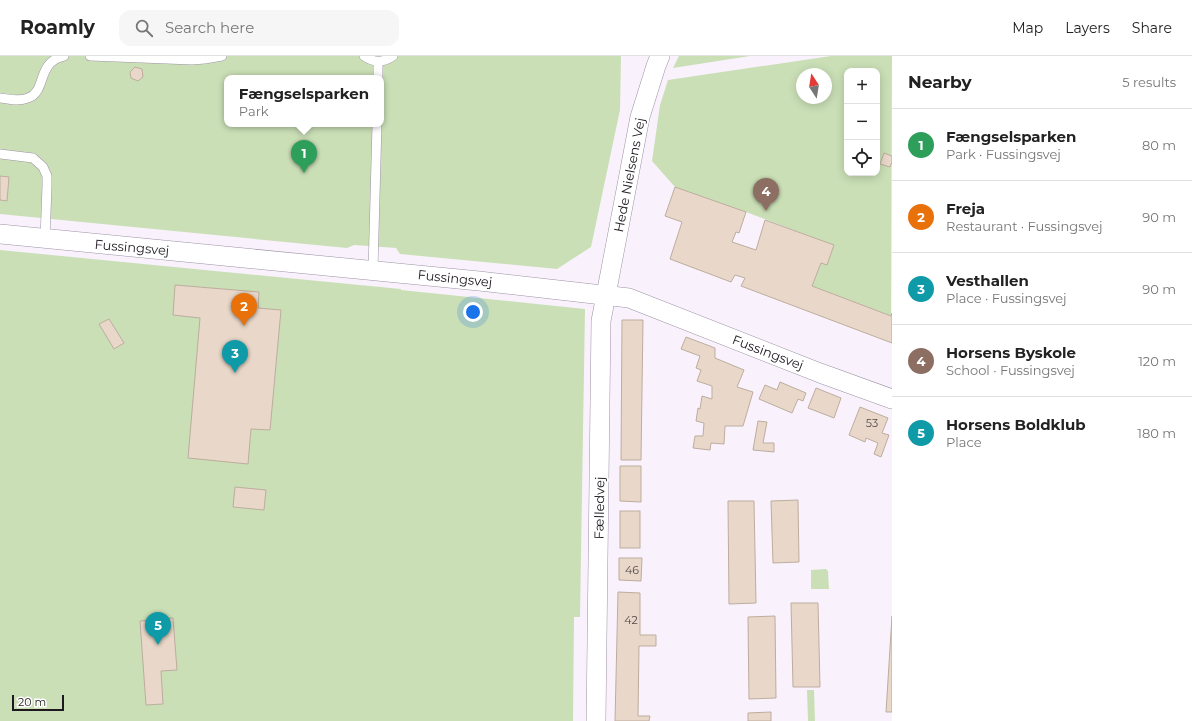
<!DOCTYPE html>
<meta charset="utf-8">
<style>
:root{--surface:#fff;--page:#f6f6f6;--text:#222;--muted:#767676;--line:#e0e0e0;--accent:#1a73e8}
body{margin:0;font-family:Montserrat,sans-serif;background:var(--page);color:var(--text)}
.controls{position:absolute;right:12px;top:12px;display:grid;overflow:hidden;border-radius:8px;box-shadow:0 2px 10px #0003}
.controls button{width:36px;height:36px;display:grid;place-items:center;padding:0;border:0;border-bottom:1px solid var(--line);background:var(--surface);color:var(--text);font:20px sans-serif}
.compass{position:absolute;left:796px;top:12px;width:36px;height:36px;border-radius:50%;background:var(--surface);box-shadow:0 2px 10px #0003;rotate:348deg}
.scale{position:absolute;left:12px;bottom:10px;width:52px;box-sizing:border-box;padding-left:4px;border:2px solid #1e1920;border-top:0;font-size:11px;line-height:14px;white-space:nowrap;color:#1e1920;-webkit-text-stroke:3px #fff;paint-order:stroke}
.you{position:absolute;left:473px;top:256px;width:14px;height:14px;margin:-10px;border:3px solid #fff;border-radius:50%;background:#1a73e8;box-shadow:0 0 0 6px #1a73e833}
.badge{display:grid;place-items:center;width:26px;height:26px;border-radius:50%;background:var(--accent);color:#fff;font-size:13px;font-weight:700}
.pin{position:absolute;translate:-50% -33px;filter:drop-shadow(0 1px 2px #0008)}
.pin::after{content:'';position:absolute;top:21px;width:14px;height:12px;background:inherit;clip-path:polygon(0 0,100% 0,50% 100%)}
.popup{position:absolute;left:224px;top:19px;width:160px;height:52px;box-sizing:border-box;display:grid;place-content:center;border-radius:8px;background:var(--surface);filter:drop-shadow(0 1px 3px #0005);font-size:13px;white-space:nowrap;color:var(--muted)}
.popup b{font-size:15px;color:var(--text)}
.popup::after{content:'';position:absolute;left:50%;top:100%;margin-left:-8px;border:8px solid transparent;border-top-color:var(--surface)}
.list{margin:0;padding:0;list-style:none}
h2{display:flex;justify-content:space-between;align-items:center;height:52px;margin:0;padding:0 16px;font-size:17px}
h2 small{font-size:13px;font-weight:400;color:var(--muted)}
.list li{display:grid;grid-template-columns:26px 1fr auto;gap:12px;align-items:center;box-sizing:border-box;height:72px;padding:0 16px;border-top:1px solid var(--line)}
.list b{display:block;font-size:15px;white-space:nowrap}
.list p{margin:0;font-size:13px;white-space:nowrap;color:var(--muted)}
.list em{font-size:13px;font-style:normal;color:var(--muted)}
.icon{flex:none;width:22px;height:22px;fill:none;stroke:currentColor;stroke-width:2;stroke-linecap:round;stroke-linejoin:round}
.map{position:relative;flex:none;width:892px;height:665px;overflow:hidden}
header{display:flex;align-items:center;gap:24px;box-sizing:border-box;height:56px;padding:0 20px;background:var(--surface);border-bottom:1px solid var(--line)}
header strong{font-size:19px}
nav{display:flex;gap:22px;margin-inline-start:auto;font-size:14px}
.search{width:280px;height:36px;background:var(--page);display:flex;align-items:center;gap:10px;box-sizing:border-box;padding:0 14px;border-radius:12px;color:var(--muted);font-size:15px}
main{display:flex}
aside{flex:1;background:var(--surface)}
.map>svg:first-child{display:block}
.green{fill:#cadfb6;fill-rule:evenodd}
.building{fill:#e9d8c9;stroke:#bdad9e}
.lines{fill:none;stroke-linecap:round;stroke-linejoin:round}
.lane-casing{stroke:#9e93a5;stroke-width:10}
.street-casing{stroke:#9e93a5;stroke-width:20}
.lane{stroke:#fff;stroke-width:9}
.street{stroke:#fff;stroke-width:19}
.labels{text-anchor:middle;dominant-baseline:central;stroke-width:3.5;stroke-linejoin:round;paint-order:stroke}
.number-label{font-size:11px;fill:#51494a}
.street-label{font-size:13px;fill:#1e1920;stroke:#fff}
</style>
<header>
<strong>Roamly</strong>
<div class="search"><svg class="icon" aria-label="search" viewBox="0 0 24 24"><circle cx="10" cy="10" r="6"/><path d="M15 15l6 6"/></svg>Search here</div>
<nav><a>Map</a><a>Layers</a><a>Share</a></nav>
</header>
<main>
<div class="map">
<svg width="892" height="665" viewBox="0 0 892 665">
<rect width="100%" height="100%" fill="#f9f2fd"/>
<g class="green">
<path d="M0 0H621L620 54 591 191 557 213 400 198 396 192 354 189 347 192 0 158ZM227 22H381V68H227Z"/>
<polygon points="679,0 750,0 673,12"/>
<path d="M831 0H892L891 260 812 230 821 207 833 189 746 156 675 131 652 105 660 49 668 24ZM847 15H877V117H847ZM802 18H826V42H802Z"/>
<polygon points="0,194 401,233 401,234 585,253 580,561 574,561 573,665 0,665"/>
<polygon points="826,513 828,515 829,533 811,533 811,514"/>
<polygon points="807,634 814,634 815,665 808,665"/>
</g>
<g class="building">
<polygon points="135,11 142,13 143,21 138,25 131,22 130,16"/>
<polygon points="884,97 892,100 892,106 890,111 880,108"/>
<polygon points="0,120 9,121 7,145 0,144"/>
<polygon points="675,131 746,156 739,177 736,176 732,186 756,194 765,164 834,189 827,209 821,207 812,230 891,260 892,257 892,287 741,230 745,222 735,219 731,226 670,203 682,166 665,160"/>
<polygon points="175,229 259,236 258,252 281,254 270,374 251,373 248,408 188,402 200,262 173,259"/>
<polygon points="109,263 124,287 114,293 99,268"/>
<polygon points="622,264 643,264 641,404 621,404"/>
<polygon points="686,281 715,292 715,302 744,314 737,331 753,336 743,370 725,370 724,388 711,387 710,394 693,392 695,380 703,380 704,367 696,365 698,352 700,353 702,340 712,343 712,330 697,325 701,314 696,312 700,300 681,293"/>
<polygon points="780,326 806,337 803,345 798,343 792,357 759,343 765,329 777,334"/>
<polygon points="816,332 841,342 834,362 808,352"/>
<polygon points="860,351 888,362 882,377 889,379 881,401 874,398 878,387 866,382 865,386 849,379"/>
<polygon points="758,365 767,366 763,387 774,387 774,396 753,394"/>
<polygon points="620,410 641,410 641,446 620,445"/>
<polygon points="235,431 266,434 264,454 233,451"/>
<polygon points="798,444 799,506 773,507 771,445"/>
<polygon points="728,445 754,445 756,547 729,548"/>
<rect x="620" y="455" width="20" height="37"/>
<polygon points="619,502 642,502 641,525 619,524"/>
<polygon points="618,536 640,537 640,579 656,579 656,590 639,590 638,660 650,660 649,665 615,665"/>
<polygon points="791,547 818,547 820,631 793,631"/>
<polygon points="775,560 776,642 749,643 748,561"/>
<polygon points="892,560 892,656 886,656"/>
<polygon points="173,562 177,614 161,615 163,648 146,649 140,565"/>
<polygon points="771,656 771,665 748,665 748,657"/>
</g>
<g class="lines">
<g class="lane-casing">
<g id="lane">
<polyline points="90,0 192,4 205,3 222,0"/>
<path d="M364 0C374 7 383 7 393 0"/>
<polyline points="378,22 378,6"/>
<path d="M0 42C9 43 19 46 28 42 47 36 36 6 64 0"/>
<polyline points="0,98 33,102 43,111 47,120 47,130 45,183"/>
<polyline points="373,214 377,68"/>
</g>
</g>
<g class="street-casing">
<g id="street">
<polyline points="0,178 479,225 629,242 820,317 892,343"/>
<polyline points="596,665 601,265 640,61 656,10 660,0"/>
</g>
</g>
<use href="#lane" class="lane"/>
<use href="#street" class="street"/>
</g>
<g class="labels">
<g class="number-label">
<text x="872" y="367">53</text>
<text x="632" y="514">46</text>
<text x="631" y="564">42</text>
</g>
<g class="street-label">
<text transform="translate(629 119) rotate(-79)">Hede Nielsens Vej</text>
<text transform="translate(132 191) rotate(5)">Fussingsvej</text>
<text transform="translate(455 222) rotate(6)">Fussingsvej</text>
<text transform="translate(768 296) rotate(21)">Fussingsvej</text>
<text transform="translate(599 452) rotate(-89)">Fælledvej</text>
</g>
</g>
</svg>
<div class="controls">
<button>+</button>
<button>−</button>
<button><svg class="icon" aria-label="locate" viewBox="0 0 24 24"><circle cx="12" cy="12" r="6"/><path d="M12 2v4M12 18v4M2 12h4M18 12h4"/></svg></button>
</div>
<svg class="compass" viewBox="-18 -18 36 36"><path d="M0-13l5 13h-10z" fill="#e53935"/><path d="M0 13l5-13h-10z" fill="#767676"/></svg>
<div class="scale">20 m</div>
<div class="you"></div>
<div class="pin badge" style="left:304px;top:117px;background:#2e9e5b">1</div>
<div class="popup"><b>Fængselsparken</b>Park</div>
<div class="pin badge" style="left:244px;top:270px;background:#e8710a">2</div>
<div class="pin badge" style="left:235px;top:317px;background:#0f9aa8">3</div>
<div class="pin badge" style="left:766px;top:155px;background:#8d6e63">4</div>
<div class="pin badge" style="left:158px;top:589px;background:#0f9aa8">5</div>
</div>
<aside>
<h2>Nearby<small>5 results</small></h2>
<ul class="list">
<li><span class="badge" style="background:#2e9e5b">1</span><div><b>Fængselsparken</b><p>Park · Fussingsvej</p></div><em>80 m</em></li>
<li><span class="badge" style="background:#e8710a">2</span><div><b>Freja</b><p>Restaurant · Fussingsvej</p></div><em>90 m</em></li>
<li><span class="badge" style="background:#0f9aa8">3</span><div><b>Vesthallen</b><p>Place · Fussingsvej</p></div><em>90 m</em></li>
<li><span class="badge" style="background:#8d6e63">4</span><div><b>Horsens Byskole</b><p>School · Fussingsvej</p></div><em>120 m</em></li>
<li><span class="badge" style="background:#0f9aa8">5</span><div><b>Horsens Boldklub</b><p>Place</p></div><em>180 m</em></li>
</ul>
</aside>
</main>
